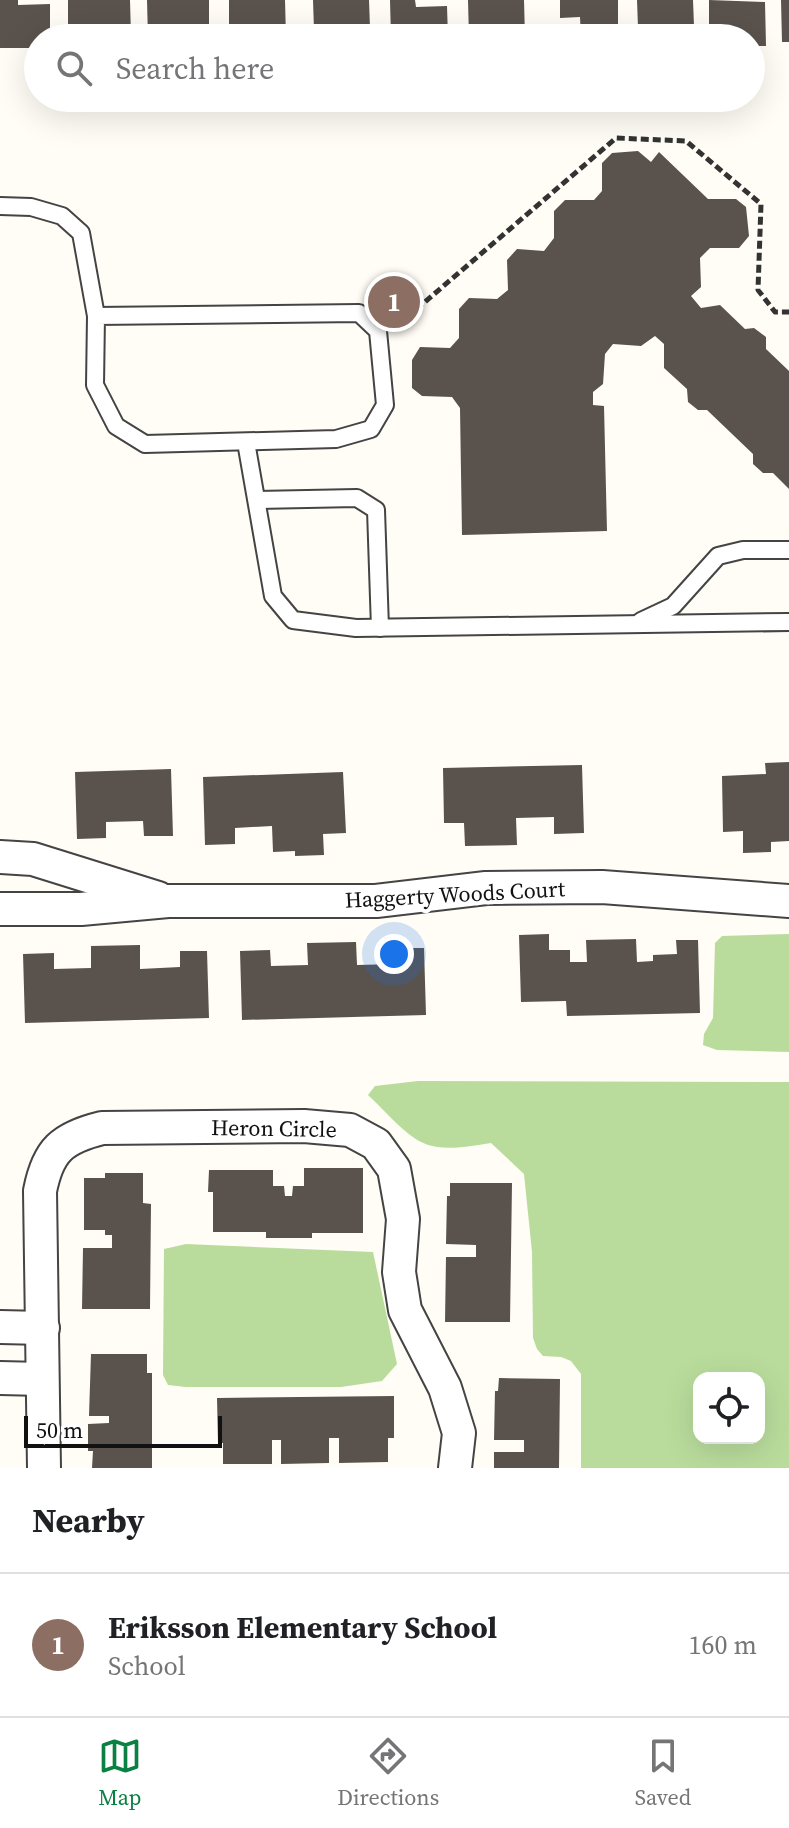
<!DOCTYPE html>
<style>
:root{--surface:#fff;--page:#f2f2f2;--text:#202124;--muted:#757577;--line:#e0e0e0;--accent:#0b8043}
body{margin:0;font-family:"Source Serif 4",serif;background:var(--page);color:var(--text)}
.controls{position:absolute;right:24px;bottom:24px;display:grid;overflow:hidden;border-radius:16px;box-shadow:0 8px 32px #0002}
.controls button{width:72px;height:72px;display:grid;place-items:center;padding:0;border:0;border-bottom:2px solid var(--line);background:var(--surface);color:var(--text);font:40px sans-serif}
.scale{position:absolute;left:24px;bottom:20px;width:198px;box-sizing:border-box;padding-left:8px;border:4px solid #111;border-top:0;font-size:22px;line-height:28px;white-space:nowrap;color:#111;-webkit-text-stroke:6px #fff;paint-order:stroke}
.you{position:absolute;left:394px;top:954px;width:28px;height:28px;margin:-20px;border:6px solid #fff;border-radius:50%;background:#1a73e8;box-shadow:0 0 0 12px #1a73e833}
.badge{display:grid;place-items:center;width:52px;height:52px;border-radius:50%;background:var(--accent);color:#fff;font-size:26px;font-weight:700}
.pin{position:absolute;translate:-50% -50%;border:4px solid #fff;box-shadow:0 2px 8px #0006}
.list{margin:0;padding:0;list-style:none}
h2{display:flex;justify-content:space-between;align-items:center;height:104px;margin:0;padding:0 32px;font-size:34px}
h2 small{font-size:26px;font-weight:400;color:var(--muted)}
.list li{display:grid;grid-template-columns:52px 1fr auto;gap:24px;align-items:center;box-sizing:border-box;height:144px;padding:0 32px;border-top:2px solid var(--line)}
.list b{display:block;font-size:30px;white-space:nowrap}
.list p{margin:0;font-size:26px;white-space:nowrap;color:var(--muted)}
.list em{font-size:26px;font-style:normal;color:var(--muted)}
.icon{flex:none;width:44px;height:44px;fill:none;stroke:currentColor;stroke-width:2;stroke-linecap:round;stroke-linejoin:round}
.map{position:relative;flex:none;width:789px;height:1468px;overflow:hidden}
.search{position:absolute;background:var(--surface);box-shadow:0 8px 32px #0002;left:24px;right:24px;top:24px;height:88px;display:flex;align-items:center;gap:20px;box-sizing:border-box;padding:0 28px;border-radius:44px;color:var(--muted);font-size:30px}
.sheet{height:248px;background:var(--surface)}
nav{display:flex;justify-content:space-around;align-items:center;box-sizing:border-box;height:112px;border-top:2px solid var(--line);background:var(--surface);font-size:22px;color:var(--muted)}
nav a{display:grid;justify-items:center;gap:4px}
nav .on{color:var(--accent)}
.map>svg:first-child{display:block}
.forest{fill:#b9dc9c;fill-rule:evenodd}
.building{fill:#5a524d}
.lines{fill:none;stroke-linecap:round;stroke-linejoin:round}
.service-casing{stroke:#444;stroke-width:20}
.minor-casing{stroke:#444;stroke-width:36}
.path{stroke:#333;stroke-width:5;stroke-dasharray:8 4;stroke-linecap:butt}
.service{stroke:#fff;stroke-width:16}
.minor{stroke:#fff;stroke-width:32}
.labels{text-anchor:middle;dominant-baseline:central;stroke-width:8;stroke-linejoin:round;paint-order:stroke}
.street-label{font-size:22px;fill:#111;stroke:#fff}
</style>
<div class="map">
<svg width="789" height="1468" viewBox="0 0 789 1468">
<rect width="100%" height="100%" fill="#fffdf5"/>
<g class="forest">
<polygon points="789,934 789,1052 717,1050 703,1045 704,1034 713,1018 715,943 722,936"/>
<path d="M418 1081 789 1082V1468H581V1374L571 1361 561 1357 543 1356 537 1349 533 1338 532 1252 524 1174 491 1143C418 1156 418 1143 368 1095L375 1086ZM759 1378V1438H699V1378Z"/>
<polygon points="186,1244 373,1252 397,1364 382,1381 341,1387 186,1387 168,1385 163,1375 164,1249"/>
</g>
<g class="building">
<polygon points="0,0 18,0 18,5 50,4 50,38 38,38 38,48 0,48"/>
<polygon points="68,0 130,0 131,37 68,38"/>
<polygon points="147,0 209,0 209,38 148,38"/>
<polygon points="229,0 285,0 286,38 229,38"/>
<polygon points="313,0 369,0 370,28 314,30"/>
<polygon points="390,0 415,0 416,7 447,6 448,38 391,38"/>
<polygon points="468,0 524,0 525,38 469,38"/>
<polygon points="560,0 618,0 618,38 581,38 580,17 560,18"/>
<polygon points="637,0 693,0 694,26 638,27"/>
<polygon points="709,0 765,2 766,46 751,46 751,38 709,38"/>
<polygon points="781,0 789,0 789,42 782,42"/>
<polygon points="638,151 651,162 659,152 708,199 736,199 746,207 749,236 739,248 710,248 700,258 701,287 691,296 701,308 720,305 745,329 754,328 766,337 766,349 789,371 789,489 773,473 763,473 753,464 753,454 707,410 698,410 688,402 687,389 664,368 664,344 655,336 641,346 613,344 605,354 603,384 593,392 593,405 604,406 607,531 462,535 460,408 452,397 422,396 412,388 412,360 420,347 450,348 459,338 459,309 469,298 497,299 508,290 507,260 517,249 544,251 554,238 554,211 565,200 594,200 602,191 602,163 612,153"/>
<polygon points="789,762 789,841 771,842 771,852 743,853 743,831 723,832 722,776 766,774 765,763"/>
<polygon points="582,765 584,833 554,834 554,817 516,818 517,845 465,846 464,823 444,823 443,768"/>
<polygon points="171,769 173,836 144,836 143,821 106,822 106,838 77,839 75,772"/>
<polygon points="343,772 346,833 323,834 324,855 295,856 295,851 273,852 272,826 235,828 235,844 205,845 203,777"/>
<polygon points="549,934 549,950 570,950 570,962 587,962 586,940 636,939 637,962 653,961 653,955 677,954 676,940 698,940 700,1013 567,1016 566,1001 521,1002 519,935"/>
<polygon points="356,942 357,965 397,964 396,948 424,948 426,1015 242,1020 240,951 270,950 271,966 308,965 307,943"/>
<polygon points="140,945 140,969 180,967 180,951 207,951 209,1018 25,1023 23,954 54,953 54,969 91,968 91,946"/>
<polygon points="304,1168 363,1168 363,1233 312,1233 312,1238 266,1238 266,1232 213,1232 213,1192 208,1192 209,1170 273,1170 273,1186 284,1186 285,1196 292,1196 293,1186 304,1186"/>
<polygon points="105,1173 143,1173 143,1203 151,1204 150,1309 82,1309 83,1248 112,1248 112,1235 105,1235 105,1230 84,1230 84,1178 105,1178"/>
<polygon points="450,1183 512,1183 510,1322 445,1322 446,1257 476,1257 476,1245 446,1244 447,1196 450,1196"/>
<polygon points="91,1354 147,1354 147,1373 152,1373 152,1468 92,1468 93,1451 88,1451 88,1424 109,1423 109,1416 89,1416"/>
<polygon points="499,1378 560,1379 559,1468 494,1468 494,1452 524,1452 524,1440 494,1440 495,1391 498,1391"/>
<polygon points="394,1396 394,1438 388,1438 388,1462 339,1463 339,1438 329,1438 329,1463 281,1464 281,1440 272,1440 272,1464 223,1464 223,1443 218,1443 217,1398"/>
</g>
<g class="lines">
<g class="service-casing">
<g id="service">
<polyline points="0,206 31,207 62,216 81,233 96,316 95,385 116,426 145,444 336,439 371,429 385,405 378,331 359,313 96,316"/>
<polyline points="246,442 273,596 293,620 356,628 789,622"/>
<polyline points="257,500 357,498 376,510 380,628"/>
<polyline points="641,621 673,606 718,556 743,550 789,550"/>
</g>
</g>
<g class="minor-casing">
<g id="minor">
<polyline points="0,857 33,859 158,898"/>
<polyline points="0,909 81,909 168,901 376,901 486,888 602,887 789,901"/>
<polyline points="0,1327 43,1328"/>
<polyline points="0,1378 42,1379"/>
<path d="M44 1468 40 1191C48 1150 62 1138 102 1128L304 1126 350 1130 376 1144 394 1169 403 1219 399 1272 405 1310 445 1388 459 1433 455 1468"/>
</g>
</g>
<polyline class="path" points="398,325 616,138 686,141 761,204 758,290 775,312 789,312"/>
<use href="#service" class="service"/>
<use href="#minor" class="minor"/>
</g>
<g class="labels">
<g class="street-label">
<text transform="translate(455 894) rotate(-3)">Haggerty Woods Court</text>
<text transform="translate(274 1128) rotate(1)">Heron Circle</text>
</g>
</g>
</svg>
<div class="controls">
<button><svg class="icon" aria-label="locate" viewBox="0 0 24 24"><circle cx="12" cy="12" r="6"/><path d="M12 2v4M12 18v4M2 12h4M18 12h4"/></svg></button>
</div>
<div class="scale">50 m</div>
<div class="you"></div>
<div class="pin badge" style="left:394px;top:302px;background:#8d6e63">1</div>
<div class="search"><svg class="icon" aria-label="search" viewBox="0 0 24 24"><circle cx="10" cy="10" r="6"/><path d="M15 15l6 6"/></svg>Search here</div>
</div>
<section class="sheet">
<h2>Nearby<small></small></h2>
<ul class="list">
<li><span class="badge" style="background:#8d6e63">1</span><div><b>Eriksson Elementary School</b><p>School</p></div><em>160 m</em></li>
</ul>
</section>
<nav>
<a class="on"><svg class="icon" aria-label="map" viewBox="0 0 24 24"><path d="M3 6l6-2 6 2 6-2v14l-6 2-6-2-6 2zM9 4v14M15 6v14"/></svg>Map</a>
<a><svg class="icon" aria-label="directions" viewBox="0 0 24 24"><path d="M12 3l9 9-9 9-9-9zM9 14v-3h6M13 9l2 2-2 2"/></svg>Directions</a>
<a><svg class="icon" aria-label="saved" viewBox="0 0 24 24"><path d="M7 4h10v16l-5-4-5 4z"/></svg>Saved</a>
</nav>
